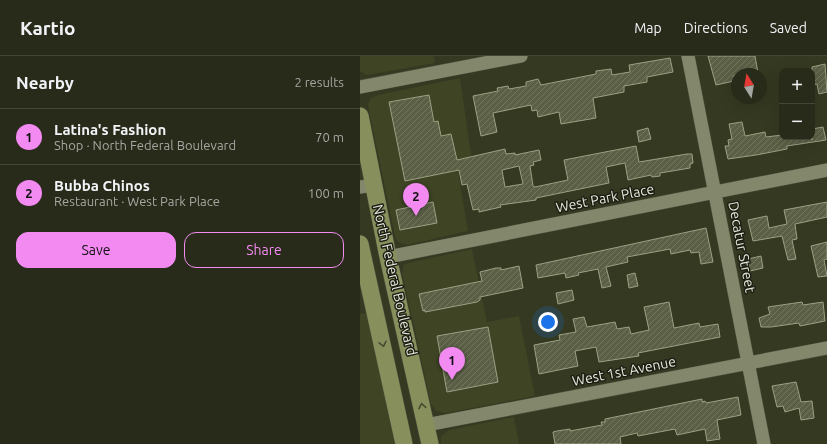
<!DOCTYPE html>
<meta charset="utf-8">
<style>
:root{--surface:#282b19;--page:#303322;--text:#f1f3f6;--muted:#a5a7a2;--line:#444738;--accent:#f38af2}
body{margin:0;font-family:Ubuntu,sans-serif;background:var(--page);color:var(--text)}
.controls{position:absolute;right:12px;top:12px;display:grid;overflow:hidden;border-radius:8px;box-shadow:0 4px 16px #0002}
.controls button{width:36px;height:36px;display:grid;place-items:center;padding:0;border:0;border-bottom:1px solid var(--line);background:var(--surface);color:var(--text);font:20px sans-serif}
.compass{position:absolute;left:371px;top:12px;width:36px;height:36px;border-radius:50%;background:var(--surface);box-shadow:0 4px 16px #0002;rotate:349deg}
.you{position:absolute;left:188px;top:266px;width:14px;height:14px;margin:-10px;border:3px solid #fff;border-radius:50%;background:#1a73e8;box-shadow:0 0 0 6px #1a73e833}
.badge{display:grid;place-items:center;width:26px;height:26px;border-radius:50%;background:var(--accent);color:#111;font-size:13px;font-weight:700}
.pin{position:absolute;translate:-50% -33px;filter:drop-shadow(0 1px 2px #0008)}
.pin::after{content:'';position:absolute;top:21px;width:14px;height:12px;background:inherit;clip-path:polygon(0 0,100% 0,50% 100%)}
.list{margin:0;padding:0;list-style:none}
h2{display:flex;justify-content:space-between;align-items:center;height:52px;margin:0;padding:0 16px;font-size:17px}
h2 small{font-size:13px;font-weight:400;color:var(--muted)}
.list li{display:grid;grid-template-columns:26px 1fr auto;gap:12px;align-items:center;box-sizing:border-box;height:56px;padding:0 16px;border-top:1px solid var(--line)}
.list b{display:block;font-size:15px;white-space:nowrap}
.list p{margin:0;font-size:13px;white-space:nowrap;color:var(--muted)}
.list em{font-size:13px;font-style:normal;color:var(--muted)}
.actions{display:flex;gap:8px;padding:12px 16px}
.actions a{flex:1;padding:9px 0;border:1px solid var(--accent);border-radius:12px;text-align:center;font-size:14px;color:var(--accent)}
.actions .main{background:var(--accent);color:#111}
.map{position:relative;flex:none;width:467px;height:388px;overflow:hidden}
header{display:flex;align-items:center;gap:24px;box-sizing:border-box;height:56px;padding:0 20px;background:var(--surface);border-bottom:1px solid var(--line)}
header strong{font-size:19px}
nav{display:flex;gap:22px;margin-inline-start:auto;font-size:14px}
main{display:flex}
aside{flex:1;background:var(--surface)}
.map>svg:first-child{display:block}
.built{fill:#3e4424}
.building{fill:url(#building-hatch);stroke:#9ba184;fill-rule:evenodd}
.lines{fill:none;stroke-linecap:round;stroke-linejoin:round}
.minor-casing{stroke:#50543f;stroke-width:14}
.major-casing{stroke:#50543f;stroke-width:18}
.minor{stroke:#83886d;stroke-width:13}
.major{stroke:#87905d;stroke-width:17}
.oneway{stroke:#474c31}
.labels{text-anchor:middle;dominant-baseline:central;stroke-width:3;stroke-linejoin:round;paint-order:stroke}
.street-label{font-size:14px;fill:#e5e9da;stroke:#1d1f14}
</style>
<header>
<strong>Kartio</strong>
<nav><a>Map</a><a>Directions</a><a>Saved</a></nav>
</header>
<main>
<aside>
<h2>Nearby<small>2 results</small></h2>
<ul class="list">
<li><span class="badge">1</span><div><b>Latina's Fashion</b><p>Shop · North Federal Boulevard</p></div><em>70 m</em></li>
<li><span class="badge">2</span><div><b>Bubba Chinos</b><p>Restaurant · West Park Place</p></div><em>100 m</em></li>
</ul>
<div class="actions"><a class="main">Save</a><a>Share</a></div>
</aside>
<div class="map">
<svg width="467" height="388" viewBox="0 0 467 388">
<defs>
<pattern id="building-hatch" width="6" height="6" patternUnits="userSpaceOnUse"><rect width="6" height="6" fill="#5a5f45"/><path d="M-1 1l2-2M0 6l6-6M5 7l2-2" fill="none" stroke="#72765f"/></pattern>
</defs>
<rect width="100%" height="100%" fill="#353921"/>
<g class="built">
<polygon points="0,0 74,0 75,7 7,19 0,15"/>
<polygon points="100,22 112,106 97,109 108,175 47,189 38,186 35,180 8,50 10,43 18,39"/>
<polygon points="112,193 127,266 159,260 175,340 86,357 76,355 71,348 42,217 44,208"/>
<polygon points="7,257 35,388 0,388 0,258"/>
<polygon points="154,361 159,388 81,388 81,380 89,374"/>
</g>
<g class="building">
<polygon points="348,0 395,0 398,17 377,18 373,20 374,25 356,29"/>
<polygon points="310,2 313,16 287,21 287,26 264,30 264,36 233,42 236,62 201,68 199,56 178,61 177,54 172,55 171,49 133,57 137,76 121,80 113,40 138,35 137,32 148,30 149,33 166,30 166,26 178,23 181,29 236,18 236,15 251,13 252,19 270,16 269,9"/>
<polygon points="465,8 467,36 459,38 457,28 452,29 452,11"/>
<path d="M69 39 74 66 78 65 81 80 91 78 97 104 145 93 146 98 155 97V99L179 94 181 104 173 106 174 109 170 110 173 130 175 131 208 124 204 104 276 90 279 106 327 98H332L333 107 330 108V112L300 117V120L292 121 291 119 268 124 265 107 246 111 249 127 176 142V144L140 149 141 151 119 156V153L113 154 107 128 102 129 99 114 45 125 29 46ZM159 110 163 128 145 131 142 114Z"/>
<polygon points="382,66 385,80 405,76 406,81 422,79 422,81 452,81 452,84 452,73 463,71 466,84 427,90 427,93 396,99 368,103 365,90 369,90 368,84 372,83 369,68"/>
<polygon points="288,72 291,83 279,86 277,75"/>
<polygon points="73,146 77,167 40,174 36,154"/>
<polygon points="467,146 467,161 435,168 437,183 432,184 436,203 428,204 422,180 393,185 388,164 407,160 409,172 427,168 424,154"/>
<polygon points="346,172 353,206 341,208 339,196 331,197 330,194 311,198 310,193 267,201 268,206 246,211 251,230 242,232 238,213 218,217 219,219 206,222 205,217 178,222 176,209"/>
<polygon points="467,186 467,203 464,204 467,220 458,221 451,190"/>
<polygon points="401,200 403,212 390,215 388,203"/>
<polygon points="159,210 163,232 120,241 120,244 117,246 65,256 65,254 63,255 59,238 122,225 120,216 136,212 141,212 141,214"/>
<polygon points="275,217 278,230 269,232 267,219"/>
<polygon points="212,234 214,244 198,248 196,237"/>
<polygon points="309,246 314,272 339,267 340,271 358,268 360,281 278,297 279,300 239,306 236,291 215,295 218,310 179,318 174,289 200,284 199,279 216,276 213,263 224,261 227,271 255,266 257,273 269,271 271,278 289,274 284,251"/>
<polygon points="442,246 443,249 463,246 465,265 440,270 439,267 411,271 401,271 399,262 410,258 408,251"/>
<polygon points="128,271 138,326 87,336 77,280"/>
<polygon points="436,326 441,346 452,345 454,362 441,364 439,352 425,356 423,350 417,351 412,330"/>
<polygon points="378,341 381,359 357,364 360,383 347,385 345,373 317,379 315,373 278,380 277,377 260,381 261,388 195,388 193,376 197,375 210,373 210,375 242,369 241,366 245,366 245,363 342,343 342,346 345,345 346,347"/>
</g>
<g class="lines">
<g class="minor-casing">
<g id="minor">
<polyline points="328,0 404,388"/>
<polyline points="0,31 161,0"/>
<polyline points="0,131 14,129"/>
<polyline points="28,201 467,114"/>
<polyline points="66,369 467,292"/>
</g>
</g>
<g class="major-casing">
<g id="major">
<polyline points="0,60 28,201 70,388"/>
<polyline points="0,188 44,388"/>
</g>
</g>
<use href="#minor" class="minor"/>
<use href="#major" class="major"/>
</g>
<defs><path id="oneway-chevron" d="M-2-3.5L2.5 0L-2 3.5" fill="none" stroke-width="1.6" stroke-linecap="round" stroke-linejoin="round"/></defs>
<g class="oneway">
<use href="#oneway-chevron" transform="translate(23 288) rotate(77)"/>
<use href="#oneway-chevron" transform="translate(62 350) rotate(-101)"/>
</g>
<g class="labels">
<g class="street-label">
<text transform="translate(245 142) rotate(-11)">West Park Place</text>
<text transform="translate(382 191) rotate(79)">Decatur Street</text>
<text transform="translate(35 224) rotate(77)">North Federal Boulevard</text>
<text transform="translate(264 315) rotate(-11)">West 1st Avenue</text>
</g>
</g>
</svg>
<div class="controls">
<button>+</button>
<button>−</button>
</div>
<svg class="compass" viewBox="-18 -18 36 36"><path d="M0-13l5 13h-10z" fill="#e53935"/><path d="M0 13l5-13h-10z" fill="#a5a7a2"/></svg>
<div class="you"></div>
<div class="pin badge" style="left:92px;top:324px">1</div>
<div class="pin badge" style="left:56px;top:160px">2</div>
</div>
</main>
